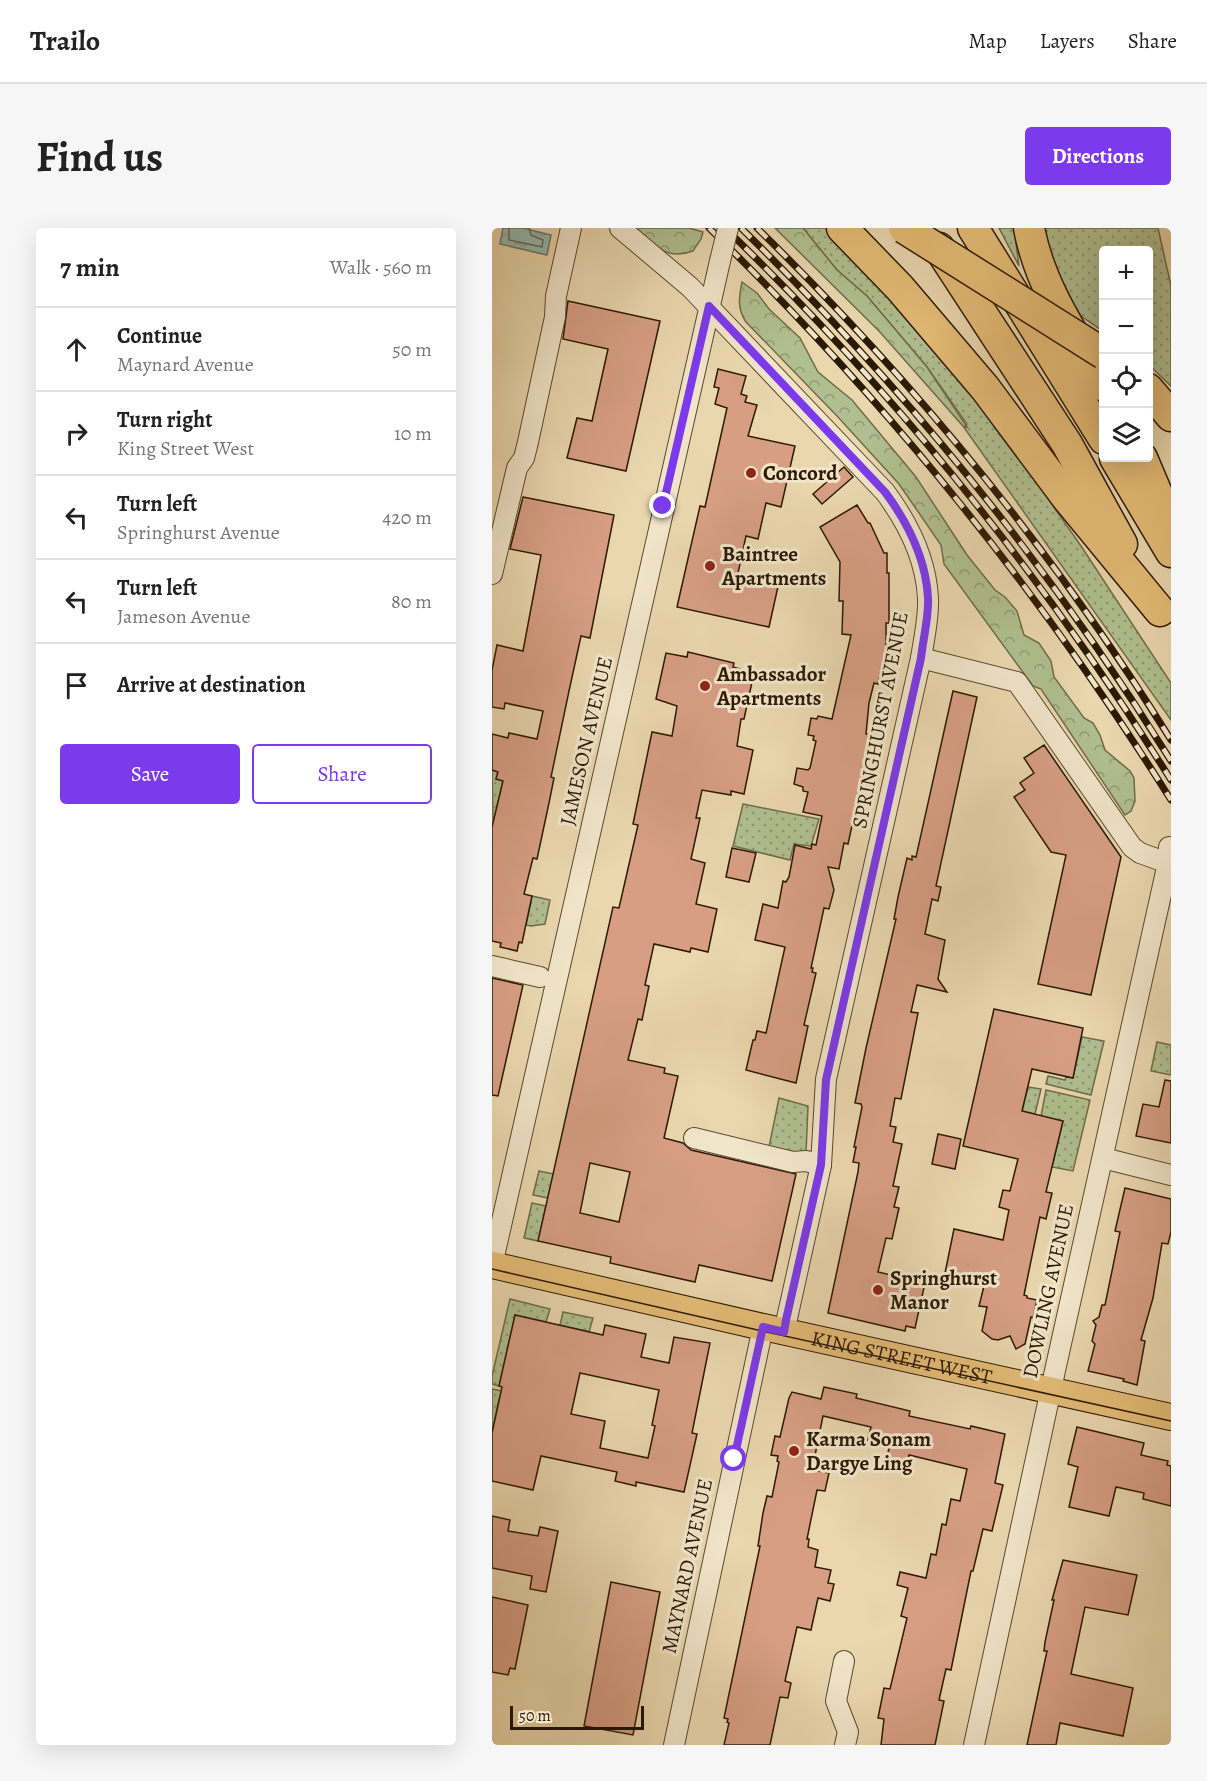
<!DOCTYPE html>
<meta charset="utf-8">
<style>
:root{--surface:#fff;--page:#f6f6f6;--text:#222;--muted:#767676;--line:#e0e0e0;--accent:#7c3aed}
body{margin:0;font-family:Alegreya,serif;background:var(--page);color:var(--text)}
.controls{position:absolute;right:18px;top:18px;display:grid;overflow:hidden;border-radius:6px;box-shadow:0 6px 24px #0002}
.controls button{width:54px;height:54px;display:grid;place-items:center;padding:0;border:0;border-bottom:2px solid var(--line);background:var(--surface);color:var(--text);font:30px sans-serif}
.scale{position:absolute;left:18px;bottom:15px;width:134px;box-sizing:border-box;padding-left:6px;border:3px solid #2c1903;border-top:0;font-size:16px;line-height:21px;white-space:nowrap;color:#2c1903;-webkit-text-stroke:4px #f1e5ca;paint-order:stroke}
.stop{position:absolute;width:18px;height:18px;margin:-14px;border:4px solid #7c3aed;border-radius:50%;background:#fff}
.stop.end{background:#7c3aed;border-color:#fff;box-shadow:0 2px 6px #0008}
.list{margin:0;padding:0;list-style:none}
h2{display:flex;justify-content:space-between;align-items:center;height:78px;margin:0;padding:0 24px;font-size:26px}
h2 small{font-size:20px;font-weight:400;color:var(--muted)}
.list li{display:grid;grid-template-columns:39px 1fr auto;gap:18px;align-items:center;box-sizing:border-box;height:84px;padding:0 24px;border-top:2px solid var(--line)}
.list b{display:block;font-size:22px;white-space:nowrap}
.list p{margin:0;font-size:20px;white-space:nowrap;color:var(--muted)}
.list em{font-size:20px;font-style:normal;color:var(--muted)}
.actions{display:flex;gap:12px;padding:18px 24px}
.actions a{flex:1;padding:14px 0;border:2px solid var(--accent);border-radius:6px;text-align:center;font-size:21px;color:var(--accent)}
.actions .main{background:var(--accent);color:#fff}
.icon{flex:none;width:33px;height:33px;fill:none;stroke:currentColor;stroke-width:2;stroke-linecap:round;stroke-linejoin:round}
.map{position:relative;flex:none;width:679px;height:1517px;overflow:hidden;border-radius:6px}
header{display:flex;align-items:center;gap:36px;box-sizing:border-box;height:84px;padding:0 30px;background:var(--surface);border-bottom:2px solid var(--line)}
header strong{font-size:28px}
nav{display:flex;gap:33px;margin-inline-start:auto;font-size:21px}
.intro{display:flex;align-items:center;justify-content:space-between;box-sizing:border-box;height:144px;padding:0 36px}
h1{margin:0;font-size:42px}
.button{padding:15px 27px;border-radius:6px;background:var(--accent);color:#fff;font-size:21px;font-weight:700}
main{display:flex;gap:36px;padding:0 36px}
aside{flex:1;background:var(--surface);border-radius:6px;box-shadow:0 6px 24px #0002}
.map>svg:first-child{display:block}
.grass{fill:url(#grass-dots);stroke:#6e6c4a;stroke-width:1.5}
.forest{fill:url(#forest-crowns);stroke:#6e6c4a;stroke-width:1.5}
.water{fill:url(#water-ripples);stroke:#6d796a;stroke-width:1.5}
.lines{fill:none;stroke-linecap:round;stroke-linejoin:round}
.shore{stroke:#626958;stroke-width:1.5}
.building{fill:#d79e84;stroke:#2c1903;stroke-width:1.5;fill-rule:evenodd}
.minor-casing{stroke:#5c482e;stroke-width:22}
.major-casing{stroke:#2c1903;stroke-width:28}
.highway-casing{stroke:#2c1903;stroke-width:33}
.minor{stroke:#f1e5ca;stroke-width:20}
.major{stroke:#e5bc77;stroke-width:26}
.highway{stroke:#e5bc77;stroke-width:30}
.tram{stroke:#2c1903;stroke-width:1.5}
.rail-casing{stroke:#2c1903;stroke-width:7}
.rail{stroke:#f1e5ca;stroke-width:4.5;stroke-dasharray:14;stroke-linecap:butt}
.minor-bridge-casing{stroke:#5c482e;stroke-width:22;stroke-linecap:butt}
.highway-bridge-casing{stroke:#2c1903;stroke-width:33;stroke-linecap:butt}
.minor-bridge{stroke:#f1e5ca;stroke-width:20}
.highway-bridge{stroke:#e5bc77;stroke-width:30}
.route{stroke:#7c3aed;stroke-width:8}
.poi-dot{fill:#8f2418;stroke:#f1e5ca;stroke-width:2}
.labels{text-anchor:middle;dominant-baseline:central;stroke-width:6;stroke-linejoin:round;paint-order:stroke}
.poi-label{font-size:21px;font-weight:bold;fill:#2c1903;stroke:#f1e5ca;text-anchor:start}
.street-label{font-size:21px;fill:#2c1903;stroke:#f1e5ca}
</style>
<header>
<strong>Trailo</strong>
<nav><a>Map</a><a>Layers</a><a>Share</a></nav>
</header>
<div class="intro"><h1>Find us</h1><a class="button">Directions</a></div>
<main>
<aside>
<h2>7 min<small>Walk · 560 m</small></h2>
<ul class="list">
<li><svg class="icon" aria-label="ahead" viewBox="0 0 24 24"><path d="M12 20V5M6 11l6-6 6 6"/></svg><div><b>Continue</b><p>Maynard Avenue</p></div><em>50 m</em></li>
<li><svg class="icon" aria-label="right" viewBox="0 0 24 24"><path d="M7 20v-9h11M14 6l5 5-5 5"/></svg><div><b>Turn right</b><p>King Street West</p></div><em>10 m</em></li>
<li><svg class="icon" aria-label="left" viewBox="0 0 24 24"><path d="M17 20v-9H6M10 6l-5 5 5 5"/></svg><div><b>Turn left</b><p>Springhurst Avenue</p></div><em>420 m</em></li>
<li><svg class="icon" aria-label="left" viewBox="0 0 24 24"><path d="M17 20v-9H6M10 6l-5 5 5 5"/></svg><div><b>Turn left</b><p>Jameson Avenue</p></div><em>80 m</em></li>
<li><svg class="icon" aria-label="arrive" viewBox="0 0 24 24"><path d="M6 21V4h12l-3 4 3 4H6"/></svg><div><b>Arrive at destination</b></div></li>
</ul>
<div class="actions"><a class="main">Save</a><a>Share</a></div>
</aside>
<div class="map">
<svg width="679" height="1517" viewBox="0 0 679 1517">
<defs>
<pattern id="grass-dots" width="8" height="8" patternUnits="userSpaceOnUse" patternTransform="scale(1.5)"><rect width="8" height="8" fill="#b0bf90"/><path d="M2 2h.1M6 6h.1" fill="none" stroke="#8f9a73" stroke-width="1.8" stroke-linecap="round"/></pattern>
<pattern id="forest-crowns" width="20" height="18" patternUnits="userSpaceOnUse" patternTransform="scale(1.5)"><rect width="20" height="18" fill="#b0bf90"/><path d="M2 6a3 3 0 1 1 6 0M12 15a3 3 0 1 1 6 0" fill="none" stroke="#8f9a73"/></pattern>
<pattern id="water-ripples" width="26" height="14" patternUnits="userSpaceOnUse" patternTransform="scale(1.5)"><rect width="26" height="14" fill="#98b9ae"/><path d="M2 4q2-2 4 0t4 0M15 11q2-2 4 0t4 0" fill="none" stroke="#839e94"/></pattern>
</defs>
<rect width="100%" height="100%" fill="#ead7ae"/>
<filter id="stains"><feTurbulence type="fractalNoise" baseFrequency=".00333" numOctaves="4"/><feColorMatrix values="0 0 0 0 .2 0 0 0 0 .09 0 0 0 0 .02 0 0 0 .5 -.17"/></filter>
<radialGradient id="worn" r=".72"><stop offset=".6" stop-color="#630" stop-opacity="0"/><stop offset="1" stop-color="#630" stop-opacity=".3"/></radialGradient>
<g class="grass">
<polygon points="311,0 335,0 350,13 446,124 522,222 589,318 679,455 679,492 471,198 473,200 475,196 435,139 375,68 345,42"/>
<polygon points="507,0 522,0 527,38"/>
<polygon points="550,0 666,0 679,58 679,158 657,137 656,22 612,22 611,103 583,84 563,45"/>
<polygon points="0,542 6,544 4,551 11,553 1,595"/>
<polygon points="251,576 327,591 319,618 302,616 298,632 241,618"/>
<polygon points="40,668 58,672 53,696 39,698 34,697"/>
<polygon points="590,809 612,813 599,867 554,856 556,848 573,852 574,849 581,850"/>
<polygon points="665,814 679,817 679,847 659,843"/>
<polygon points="536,859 549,861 543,886 530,883"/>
<polygon points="554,862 598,872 581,943 560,939 571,893 549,888"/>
<polygon points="287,870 316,878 314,925 311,926 277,919"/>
<polygon points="47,943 62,946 56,970 41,967"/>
<polygon points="40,975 54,978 46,1013 32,1010"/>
<polygon points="18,1071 58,1081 54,1094 23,1087 7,1158 0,1156 0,1148"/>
<polygon points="71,1084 101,1090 97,1104 68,1097"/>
<polygon points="0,1161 15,1164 7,1171 0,1205"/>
</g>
<g class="forest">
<path d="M144 0H197L211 4 209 11 201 23C173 33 164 17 144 0Z"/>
<polygon points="283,0 311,0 345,42 375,68 435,139 475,199 471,198 387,103"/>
<path d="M250 54 265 65 277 81 308 110 326 144 360 172 424 249 475 327 503 362 513 369 525 383 532 407 547 415 559 433 562 449 592 490 601 495 608 507 613 522 638 543 642 550 643 573 639 583 633 587 549 461 541 458 452 336 449 317 407 256 345 188 254 94C245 81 247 69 250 54Z"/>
</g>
<polygon class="water" points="11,0 31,0 59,7 55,27 8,16"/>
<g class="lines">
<polyline class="shore" points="17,0 17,12 50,19 51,12 39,7 37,0"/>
</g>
<g class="building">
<polygon points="76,73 168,93 134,243 75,230 85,190 100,193 116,121 71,111"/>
<polygon points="226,141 254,148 249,166 255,168 253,174 265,177 256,208 303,218 289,279 274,275 266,311 254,308 246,345 287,354 277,399 185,379 208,278 213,279 235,180 223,176 227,160 222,159"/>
<polygon points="352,239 361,249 330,276 321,266"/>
<polygon points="31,269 122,287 98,410 89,408 77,463 59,549 62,550 57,575 45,631 41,630 32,666 40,668 30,715 27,714 25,723 8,719 9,715 0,713 0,599 11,553 4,551 6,544 0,542 0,506 16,510 17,505 45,511 51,483 13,475 12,481 0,479 0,442 5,417 31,423 49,327 18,321"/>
<polygon points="365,277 376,295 378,295 392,325 395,325 395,345 397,345 397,395 394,395 394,419 386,456 382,455 377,475 374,506 380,507 356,616 352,615 347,641 336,639 342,662 337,681 332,680 319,740 321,740 320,744 324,745 312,797 316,798 304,855 254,842 261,812 263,812 265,803 274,805 293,719 263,712 271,676 286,680 291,653 294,654 297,649 303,617 319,621 320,616 324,617 330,588 311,584 316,564 311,563 311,559 302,556 305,540 316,542 318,540 324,513 321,512 322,508 316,507 319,490 325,491 326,488 340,491 359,407 350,406 351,373 347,373 348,334 328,299"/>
<path d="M196 424 242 435 241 439 262 445 252 491H249L245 518 261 522 252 566 239 563V567L210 562 204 590H208L199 631 213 635 204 676 225 681 216 724 199 720 198 724 162 716 153 757 157 758 150 792 146 791 136 832 173 840 172 845 186 848 172 910 191 915 199 922 304 946 280 1053 207 1037 203 1054 118 1035 119 1029 46 1013 121 679 127 680 146 597 141 596 160 504 180 508 185 478 164 471 174 425 195 429ZM98 935 138 944 127 994 88 985Z"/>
<polygon points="461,463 485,469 444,658 449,659 446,673 440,671 433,706 453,712 446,751 455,764 425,757 419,784 426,785 409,871 403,870 398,898 404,899 401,914 410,916 401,958 407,959 402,979 407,980 400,1011 394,1010 386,1044 433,1055 423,1100 414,1098 413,1103 336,1085 366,944 367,935 361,934 364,919 362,919 370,879 369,876 363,875 374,820 404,691 402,691 406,669 415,630 420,632 420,628 424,629"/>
<polygon points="552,517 629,629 599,767 546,756 574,627 559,624 522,569 533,562 528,555 542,545 532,530"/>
<polygon points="240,620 264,625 257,654 234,649"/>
<polygon points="0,750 31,757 6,868 0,867"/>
<polygon points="502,781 591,800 581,850 540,841 530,883 571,893 554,964 560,965 554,991 548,989 532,1067 535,1068 535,1070 545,1072 541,1090 539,1089 533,1116 524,1121 518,1108 506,1112 500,1111 490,1103 495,1079 487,1078 493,1054 453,1045 462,1001 511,1012 517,982 507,979 511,962 518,963 526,931 471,918"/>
<polygon points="673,852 679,853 679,915 644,908 651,876 667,879"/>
<polygon points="446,906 469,911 463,941 440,936"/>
<polygon points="633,960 679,971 679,1004 676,1016 670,1015 661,1070 649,1112 653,1113 645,1157 631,1153 632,1151 596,1143 603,1116 600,1113 604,1097 601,1093 607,1089 610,1077 613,1077 628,1004 623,1003"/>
<path d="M23 1087 111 1107 113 1097 154 1106 149 1129 177 1135 182 1109 218 1115 200 1205 205 1206 192 1264 144 1254V1258L123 1253 125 1244 49 1228 41 1262 0 1253V1205L10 1159 7 1158ZM88 1145 167 1162 160 1197 163 1198 156 1230 108 1220 113 1193 79 1186Z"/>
<polygon points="332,1159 365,1166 364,1170 418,1183 417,1188 478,1201 479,1198 513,1206 503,1255 511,1257 500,1303 491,1301 481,1343 479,1343 459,1442 454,1441 447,1472 452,1473 443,1517 389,1517 392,1491 386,1490 392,1460 398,1461 415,1390 409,1388 416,1360 405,1357 408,1344 434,1350 439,1326 444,1327 450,1296 454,1297 459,1271 468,1273 475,1241 417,1227 416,1234 395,1230 397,1220 375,1214 379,1199 331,1188 320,1242 337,1245 333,1263 325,1262 315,1311 317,1311 316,1319 326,1322 323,1339 339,1342 336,1355 342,1356 338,1373 326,1370 319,1402 305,1399 293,1453 299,1455 296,1470 288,1469 278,1517 232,1517 237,1495 235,1494 236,1491 232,1490 268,1318 266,1318 271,1285 275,1268 280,1269 287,1234 285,1233 286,1228 279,1227 283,1208 288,1209 297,1170 300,1164 329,1171"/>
<polygon points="585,1199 652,1215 649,1227 676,1233 675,1237 679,1238 679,1278 651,1271 652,1265 624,1259 617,1288 577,1279 586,1239 576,1236"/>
<polygon points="0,1288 18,1292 16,1303 46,1308 48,1299 66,1303 54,1364 38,1361 40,1348 0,1340"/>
<polygon points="571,1332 645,1347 636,1387 593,1379 579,1446 641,1460 631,1508 568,1495 564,1517 535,1517 555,1423 552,1423 553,1414 562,1372 560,1372"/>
<polygon points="119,1354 168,1364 141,1507 92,1498"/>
<polygon points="0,1369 36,1377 23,1441 18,1440 16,1447 0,1444"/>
</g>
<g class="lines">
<g class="minor-casing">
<g id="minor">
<path d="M128 0 198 59 393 264C416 295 434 331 436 370 437 389 432 411 429 430L334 851 329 937 292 1104"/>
<polyline points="0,346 25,240 32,230 36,214 63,89 64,68 79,0"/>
<polyline points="429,430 525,454 640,619 648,625 676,635"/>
<polyline points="0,738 48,749"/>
<polyline points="202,910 301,934 314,933 329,937"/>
<polyline points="611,930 679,947"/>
<polyline points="0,1037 228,33"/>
<polyline points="352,1433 344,1473 356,1504 353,1517"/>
<polyline points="182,1517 271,1099"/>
<polyline points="482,1517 564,1138 676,635 677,619"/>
</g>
</g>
<g class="major-casing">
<g id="major">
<path id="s1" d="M0 1037 271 1099 679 1189"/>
</g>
</g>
<g class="highway-casing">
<g id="highway">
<polyline points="350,0 408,60 493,160 575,270 668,383"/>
<polyline points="481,0 612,211"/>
<path d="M537 0C548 59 582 107 612 158"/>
<polyline points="447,20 575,216 630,316"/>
<polyline points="656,161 679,188"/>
<polyline points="623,230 679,324"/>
<polyline points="650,230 672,282"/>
</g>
</g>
<use href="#minor" class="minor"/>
<use href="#major" class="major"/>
<use href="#highway" class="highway"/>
<polyline class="tram" points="0,1041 270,1103 679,1193"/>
<g class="rail-casing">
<g id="rail">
<path d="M217 0C394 172 548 363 679 572"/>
<path d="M233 0C404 165 553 350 679 552"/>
<path d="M249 0C413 160 558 338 679 533"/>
<path d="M265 0C422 153 563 325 679 512"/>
</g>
</g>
<use href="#rail" class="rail"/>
<g class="minor-bridge-casing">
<polyline id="minor-bridge" points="228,33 236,0"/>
</g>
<g class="highway-bridge-casing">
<polyline id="highway-bridge" points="412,0 612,126"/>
</g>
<use href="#minor-bridge" class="minor-bridge"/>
<use href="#highway-bridge" class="highway-bridge"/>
</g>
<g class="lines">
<path class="route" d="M171 278 217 78 393 264C416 295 434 331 436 370 437 389 431 411 429 430L334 852 329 937 294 1092 292 1104 271 1099 242 1231"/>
</g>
<g class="poi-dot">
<circle cx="259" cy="245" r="6"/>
<circle cx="218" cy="338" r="6"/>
<circle cx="213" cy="458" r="6"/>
<circle cx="386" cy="1062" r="6"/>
<circle cx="302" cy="1223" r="6"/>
</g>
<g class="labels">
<g class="poi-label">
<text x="271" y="245">Concord</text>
<text x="230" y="326">Baintree<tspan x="230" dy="24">Apartments</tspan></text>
<text x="225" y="446">Ambassador<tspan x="225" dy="24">Apartments</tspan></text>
<text x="398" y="1050">Springhurst<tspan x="398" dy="24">Manor</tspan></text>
<text x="314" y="1211">Karma Sonam<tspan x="314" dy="24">Dargye Ling</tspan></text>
</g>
<g class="street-label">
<text transform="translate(388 492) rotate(-79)">SPRINGHURST AVENUE</text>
<text transform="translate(94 513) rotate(-77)">JAMESON AVENUE</text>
<text transform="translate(556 1063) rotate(-78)">DOWLING AVENUE</text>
<text stroke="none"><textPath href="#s1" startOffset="420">KING STREET WEST</textPath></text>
<text transform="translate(195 1338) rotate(-78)">MAYNARD AVENUE</text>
</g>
</g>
<rect width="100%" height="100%" filter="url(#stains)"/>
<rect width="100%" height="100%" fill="url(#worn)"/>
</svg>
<div class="controls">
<button>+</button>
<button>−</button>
<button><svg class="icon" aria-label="locate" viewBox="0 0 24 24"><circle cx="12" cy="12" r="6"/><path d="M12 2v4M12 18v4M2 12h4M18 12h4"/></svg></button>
<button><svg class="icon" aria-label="layers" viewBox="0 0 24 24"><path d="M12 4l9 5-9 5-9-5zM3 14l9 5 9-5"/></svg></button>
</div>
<div class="scale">50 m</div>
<div class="stop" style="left:242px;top:1231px"></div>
<div class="stop end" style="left:171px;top:278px"></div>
</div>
</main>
